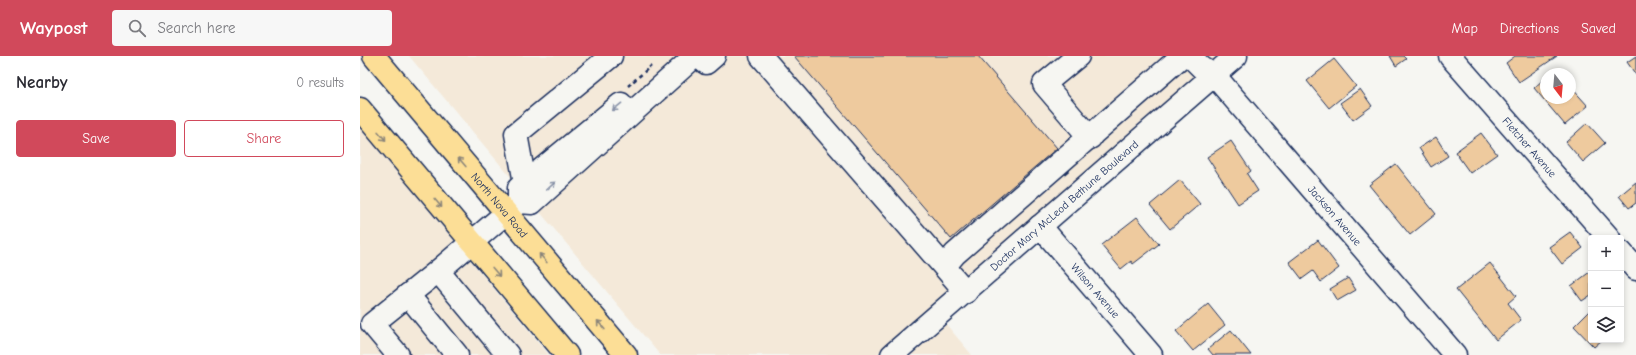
<!DOCTYPE html>
<meta charset="utf-8">
<style>
:root{--surface:#fff;--page:#f7f7f7;--text:#2b2b33;--muted:#7c7c81;--line:#e1e1e2;--accent:#d1495b}
body{margin:0;font-family:"Comic Neue",sans-serif;background:var(--page);color:var(--text)}
.controls{position:absolute;right:12px;bottom:12px;display:grid;overflow:hidden;border-radius:4px;box-shadow:0 2px 6px #0003}
.controls button{width:36px;height:36px;display:grid;place-items:center;padding:0;border:0;border-bottom:1px solid var(--line);background:var(--surface);color:var(--text);font:20px sans-serif}
.compass{position:absolute;left:1180px;top:12px;width:36px;height:36px;border-radius:50%;background:var(--surface);box-shadow:0 2px 6px #0003;rotate:164deg}
.list{margin:0;padding:0;list-style:none}
h2{display:flex;justify-content:space-between;align-items:center;height:52px;margin:0;padding:0 16px;font-size:17px}
h2 small{font-size:13px;font-weight:400;color:var(--muted)}
.actions{display:flex;gap:8px;padding:12px 16px}
.actions a{flex:1;padding:9px 0;border:1px solid var(--accent);border-radius:4px;text-align:center;font-size:14px;color:var(--accent)}
.actions .main{background:var(--accent);color:#fff}
.icon{flex:none;width:22px;height:22px;fill:none;stroke:currentColor;stroke-width:2;stroke-linecap:round;stroke-linejoin:round}
.map{position:relative;flex:none;width:1276px;height:299px;overflow:hidden}
header{display:flex;align-items:center;gap:24px;box-sizing:border-box;height:56px;padding:0 20px;background:var(--accent);color:#fff}
header strong{font-size:19px}
nav{display:flex;gap:22px;margin-inline-start:auto;font-size:14px}
.search{width:280px;height:36px;background:var(--page);display:flex;align-items:center;gap:10px;box-sizing:border-box;padding:0 14px;border-radius:4px;color:var(--muted);font-size:15px}
main{display:flex}
aside{flex:1;background:var(--surface)}
.map>svg:first-child{display:block}
.built{fill:#f4e9d9}
.building{fill:#eeca9e;stroke:#1b2f5e}
.lines{fill:none;stroke-linecap:round;stroke-linejoin:round}
.minor-casing{stroke:#1b2f5e;stroke-width:25}
.major-casing{stroke:#1b2f5e;stroke-width:25}
.path{stroke:#1b2f5e;stroke-width:2.5;stroke-dasharray:4 3;stroke-linecap:butt}
.minor{stroke:#f6f6f2;stroke-width:22}
.major{stroke:#fcde96;stroke-width:22}
.oneway{stroke:#8892a8}
.oneway2{stroke:#8c867a}
.labels{text-anchor:middle;dominant-baseline:central;stroke-width:3;stroke-linejoin:round;paint-order:stroke}
.street-label{font-size:11px;fill:#1b2f5e;stroke:#f6f6f2}
</style>
<header>
<strong>Waypost</strong>
<div class="search"><svg class="icon" aria-label="search" viewBox="0 0 24 24"><circle cx="10" cy="10" r="6"/><path d="M15 15l6 6"/></svg>Search here</div>
<nav><a>Map</a><a>Directions</a><a>Saved</a></nav>
</header>
<main>
<aside>
<h2>Nearby<small>0 results</small></h2>
<ul class="list">
</ul>
<div class="actions"><a class="main">Save</a><a>Share</a></div>
</aside>
<div class="map">
<svg width="1276" height="299" viewBox="0 0 1276 299">
<rect width="100%" height="100%" fill="#f6f6f2"/>
<filter id="ink" filterUnits="userSpaceOnUse"><feTurbulence type="fractalNoise" baseFrequency=".025" numOctaves="2"/><feDisplacementMap in="SourceGraphic" scale="8" xChannelSelector="R" yChannelSelector="G"/><feConvolveMatrix kernelMatrix="1 2 1 2 8 2 1 2 1" color-interpolation-filters="sRGB"/></filter>
<g filter="url(#ink)">
<g class="built">
<polygon points="49,0 860,0 516,299 300,299"/>
<polygon points="0,71 189,299 0,299"/>
<polygon points="585,267 612,299 548,299"/>
</g>
<g class="building">
<polygon points="434,0 618,0 697,92 591,183"/>
<polygon points="1030,0 1043,0 1046,3 1036,10"/>
<polygon points="1155,0 1197,0 1159,26 1146,7"/>
<polygon points="1276,0 1276,19 1267,6"/>
<polygon points="974,3 996,30 969,52 947,25"/>
<polygon points="1186,21 1186,42 1210,42 1210,30 1228,50 1205,69 1174,32"/>
<polygon points="1000,33 1012,50 993,64 980,47"/>
<polygon points="1227,67 1245,87 1223,106 1206,86"/>
<polygon points="1121,77 1137,98 1110,117 1095,96"/>
<polygon points="1076,81 1088,100 1071,111 1059,92"/>
<polygon points="871,85 891,115 887,118 898,135 878,148 847,101"/>
<polygon points="1036,108 1076,158 1050,179 1009,129"/>
<polygon points="820,124 840,148 810,173 790,149"/>
<polygon points="1276,126 1276,147 1269,152 1259,140"/>
<polygon points="777,161 799,188 773,208 771,205 761,213 741,189"/>
<polygon points="1210,176 1223,192 1202,208 1189,191"/>
<polygon points="958,184 979,212 961,226 953,215 942,223 929,206"/>
<polygon points="1130,207 1156,240 1148,247 1161,264 1136,284 1096,234"/>
<polygon points="1231,215 1231,239 1222,245 1211,230"/>
<polygon points="988,222 996,234 977,245 970,233"/>
<polygon points="848,248 865,269 833,295 816,275"/>
<polygon points="1231,253 1231,284 1242,284 1234,291 1214,270"/>
<polygon points="871,274 891,299 853,299 848,293"/>
</g>
<g class="lines">
<g class="minor-casing">
<g id="minor">
<polyline points="338,0 346,7 354,0"/>
<polyline points="401,0 606,236"/>
<polyline points="718,0 684,28 730,82"/>
<path id="s1" d="M830 0 842 12 854 19 1095 299"/>
<path id="s2" d="M1090 0 1249 182"/>
<polyline points="165,127 156,78 251,0"/>
<polyline points="159,146 159,132 261,48"/>
<path id="s3" d="M680 170 791 299"/>
<polyline points="1261,196 1276,213"/>
<polyline points="585,210 595,198 822,0"/>
<polyline points="78,215 148,299"/>
<polyline points="48,239 97,299"/>
<polyline points="38,299 12,268 78,215 159,146 172,147 335,0"/>
<path id="s4" d="M532 299 876 0"/>
</g>
</g>
<g class="major-casing">
<g id="major">
<path id="s5" d="M14 0 266 299"/>
<polyline points="0,53 207,299"/>
</g>
</g>
<polyline class="path" points="268,30 291,10"/>
<use href="#minor" class="minor"/>
<use href="#major" class="major"/>
</g>
<defs><path id="oneway-shaft" d="M-6 0H5M1.5-3L5.5 0L1.5 3" fill="none" stroke-width="1.6" stroke-linecap="round" stroke-linejoin="round"/></defs>
<g class="oneway">
<use href="#oneway-shaft" transform="translate(257 51) rotate(141)"/>
<use href="#oneway-shaft" transform="translate(191 130) rotate(-42)"/>
</g>
<g class="oneway2">
<use href="#oneway-shaft" transform="translate(22 80) rotate(50)"/>
<use href="#oneway-shaft" transform="translate(102 106) rotate(-130)"/>
<use href="#oneway-shaft" transform="translate(78 147) rotate(50)"/>
<use href="#oneway-shaft" transform="translate(183 202) rotate(-130)"/>
<use href="#oneway-shaft" transform="translate(136 216) rotate(50)"/>
<use href="#oneway-shaft" transform="translate(241 269) rotate(-130)"/>
</g>
</g>
<g class="labels">
<g class="street-label">
<text stroke="none"><textPath href="#s2" startOffset="121">Fletcher Avenue</textPath></text>
<text stroke="none"><textPath href="#s5" startOffset="195">North Nova Road</textPath></text>
<text stroke="none"><textPath href="#s4" startOffset="228">Doctor Mary McLeod Bethune Boulevard</textPath></text>
<text stroke="none"><textPath href="#s1" startOffset="216">Jackson Avenue</textPath></text>
<text stroke="none"><textPath href="#s3" startOffset="85">Wilson Avenue</textPath></text>
</g>
</g>
</svg>
<div class="controls">
<button>+</button>
<button>−</button>
<button><svg class="icon" aria-label="layers" viewBox="0 0 24 24"><path d="M12 4l9 5-9 5-9-5zM3 14l9 5 9-5"/></svg></button>
</div>
<svg class="compass" viewBox="-18 -18 36 36"><path d="M0-13l5 13h-10z" fill="#e53935"/><path d="M0 13l5-13h-10z" fill="#7c7c81"/></svg>
</div>
</main>
